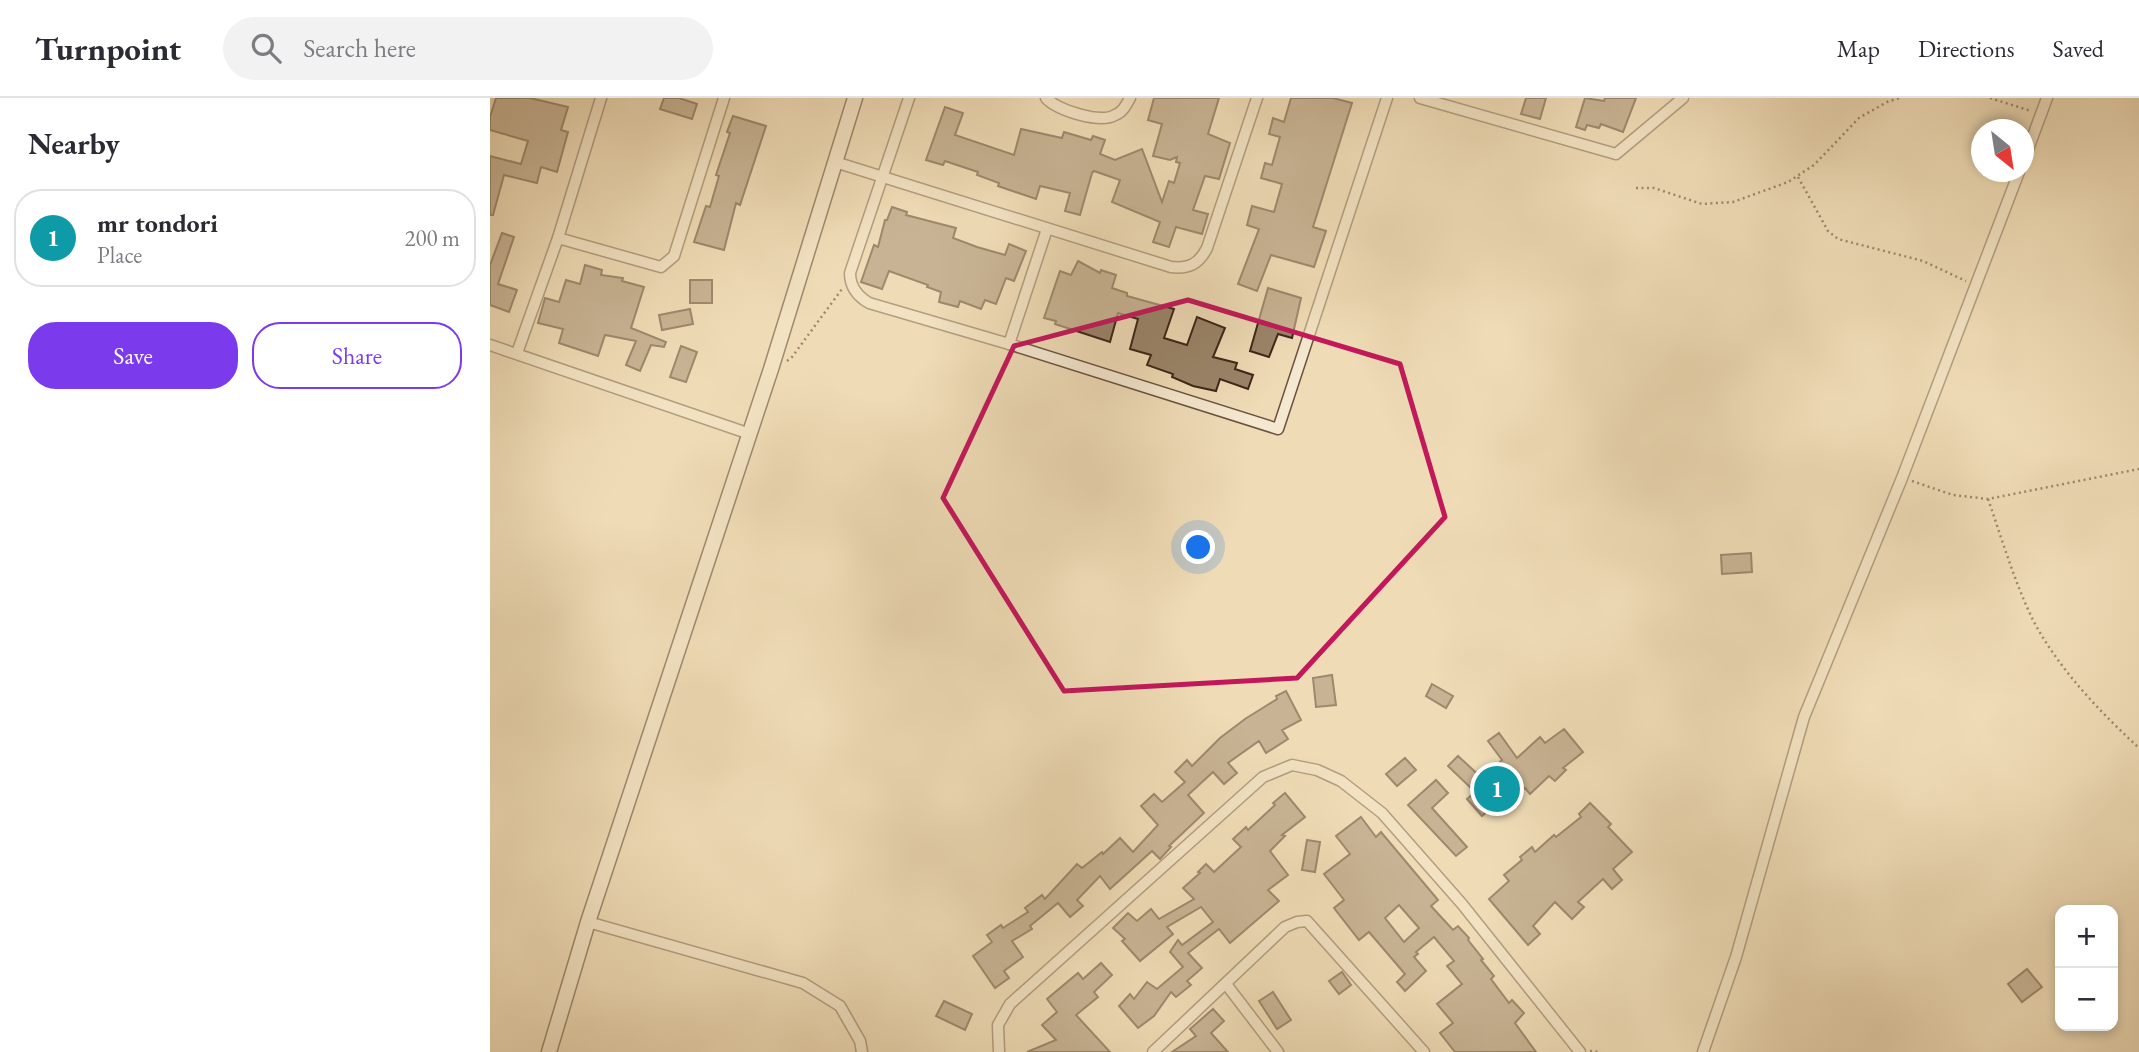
<!DOCTYPE html>
<meta charset="utf-8">
<style>
:root{--surface:#fff;--page:#f2f2f3;--text:#2b2b33;--muted:#7c7c81;--line:#e1e1e2;--accent:#7c3aed}
body{margin:0;font-family:"EB Garamond",serif;background:var(--page);color:var(--text)}
.controls{position:absolute;right:21px;bottom:21px;display:grid;overflow:hidden;border-radius:14px;box-shadow:0 4px 10px #0003}
.controls button{width:63px;height:63px;display:grid;place-items:center;padding:0;border:0;border-bottom:2px solid var(--line);background:var(--surface);color:var(--text);font:35px sans-serif}
.compass{position:absolute;left:1481px;top:21px;width:63px;height:63px;border-radius:50%;background:var(--surface);box-shadow:0 4px 10px #0003;rotate:150deg}
.you{position:absolute;left:709px;top:450px;width:24px;height:24px;margin:-18px;border:5px solid #fff;border-radius:50%;background:#1a73e8;box-shadow:0 0 0 10px #1a73e833}
.badge{display:grid;place-items:center;width:46px;height:46px;border-radius:50%;background:var(--accent);color:#fff;font-size:23px;font-weight:700}
.pin{position:absolute;translate:-50% -50%;border:4px solid #fff;box-shadow:0 2px 7px #0006}
.list{margin:0;padding:0;list-style:none}
h2{display:flex;justify-content:space-between;align-items:center;height:91px;margin:0;padding:0 28px;font-size:30px}
h2 small{font-size:23px;font-weight:400;color:var(--muted)}
.list li{display:grid;grid-template-columns:46px 1fr auto;gap:21px;align-items:center;box-sizing:border-box;height:98px;margin:0 14px 14px;padding:0 14px;border:2px solid var(--line);border-radius:28px}
.list b{display:block;font-size:26px;white-space:nowrap}
.list p{margin:0;font-size:23px;white-space:nowrap;color:var(--muted)}
.list em{font-size:23px;font-style:normal;color:var(--muted)}
.actions{display:flex;gap:14px;padding:21px 28px}
.actions a{flex:1;padding:16px 0;border:2px solid var(--accent);border-radius:28px;text-align:center;font-size:24px;color:var(--accent)}
.actions .main{background:var(--accent);color:#fff}
.icon{flex:none;width:38px;height:38px;fill:none;stroke:currentColor;stroke-width:2;stroke-linecap:round;stroke-linejoin:round}
.map{position:relative;flex:none;width:1649px;height:954px;overflow:hidden}
header{display:flex;align-items:center;gap:42px;box-sizing:border-box;height:98px;padding:0 35px;background:var(--surface);border-bottom:2px solid var(--line)}
header strong{font-size:33px}
nav{display:flex;gap:38px;margin-inline-start:auto;font-size:24px}
.search{width:490px;height:63px;background:var(--page);display:flex;align-items:center;gap:18px;box-sizing:border-box;padding:0 24px;border-radius:38px;color:var(--muted);font-size:26px}
main{display:flex}
aside{flex:1;background:var(--surface)}
.map>svg:first-child{display:block}
.building{fill:#9a846a;stroke:#3d2416;stroke-width:2;fill-rule:evenodd}
.lines{fill:none;stroke-linecap:round;stroke-linejoin:round}
.street-casing{stroke:#6a523e;stroke-width:13}
.secondary-casing{stroke:#3d2416;stroke-width:17}
.path{stroke:#3d2416;stroke-width:2.5;stroke-dasharray:2 3.5;stroke-linecap:butt}
.street{stroke:#f5e8d0;stroke-width:10}
.secondary{stroke:#f5e8d0;stroke-width:14}
.marked{fill:none;stroke:#c2185b;stroke-width:5;stroke-linejoin:round}
</style>
<header>
<strong>Turnpoint</strong>
<div class="search"><svg class="icon" aria-label="search" viewBox="0 0 24 24"><circle cx="10" cy="10" r="6"/><path d="M15 15l6 6"/></svg>Search here</div>
<nav><a>Map</a><a>Directions</a><a>Saved</a></nav>
</header>
<main>
<aside>
<h2>Nearby<small></small></h2>
<ul class="list">
<li><span class="badge" style="background:#0f9aa8">1</span><div><b>mr tondori</b><p>Place</p></div><em>200 m</em></li>
</ul>
<div class="actions"><a class="main">Save</a><a>Share</a></div>
</aside>
<div class="map">
<svg width="1649" height="954" viewBox="0 0 1649 954">
<rect width="100%" height="100%" fill="#efdcb7"/>
<filter id="stains"><feTurbulence type="fractalNoise" baseFrequency=".00286" numOctaves="4"/><feColorMatrix values="0 0 0 0 .2 0 0 0 0 .09 0 0 0 0 .02 0 0 0 .5 -.17"/></filter>
<radialGradient id="worn" r=".72"><stop offset=".6" stop-color="#630" stop-opacity="0"/><stop offset="1" stop-color="#630" stop-opacity=".3"/></radialGradient>
<g class="building">
<polygon points="6,0 40,0 78,9 71,32 78,34 67,74 51,69 47,85 14,77 3,117 0,117 0,58 31,66 38,43 0,32 0,19"/>
<polygon points="174,0 189,0 207,6 202,21 170,11"/>
<polygon points="664,0 729,0 718,36 740,45 729,81 715,78 703,112 718,116 712,136 686,129 679,149 663,144 670,124 622,104 630,82 604,73 602,75 590,117 575,113 580,95 550,88 546,101 508,88 509,85 487,77 488,74 455,63 453,67 436,62 455,9 473,15 465,37 524,57 531,31 572,40 574,34 601,42 603,38 615,42 610,56 625,62 652,51 672,104 679,83 684,85 690,65 686,64 687,59 680,62 663,58 672,26 658,22"/>
<polygon points="801,0 843,0 862,5 823,129 836,133 824,169 781,157 767,193 748,186 769,131 757,127 762,108 784,114 792,86 771,80 775,65 782,67 790,39 779,36 783,20 794,24"/>
<polygon points="1036,0 1056,0 1050,21 1031,16"/>
<polygon points="1095,0 1114,3 1115,0 1146,0 1133,34 1111,26 1109,30 1097,27 1095,32 1086,29"/>
<polygon points="243,18 276,28 250,107 246,105 234,152 204,144 216,108 220,109 229,78 226,77 240,35 237,34"/>
<polygon points="402,109 417,114 416,117 466,130 463,140 487,149 515,157 519,146 536,153 524,183 516,180 506,206 495,202 491,211 470,203 468,209 449,204 451,194 437,189 438,187 399,173 392,191 371,184 384,147 388,149 395,122 397,122"/>
<polygon points="12,135 24,139 8,186 27,192 19,214 0,207 0,167"/>
<polygon points="588,163 610,175 611,172 626,177 622,190 637,195 637,198 684,211 674,240 697,247 707,219 735,230 723,259 747,265 745,271 763,277 758,291 730,281 726,293 703,288 682,279 683,276 657,267 661,257 640,251 648,221 628,215 620,244 565,226 566,223 554,220 570,173 581,177"/>
<polygon points="95,167 112,172 111,177 133,180 132,183 154,189 141,230 176,244 174,249 161,247 150,273 136,267 146,243 115,237 108,258 69,245 73,231 48,225 55,200 69,204 76,182 90,186"/>
<rect x="200" y="182" width="22" height="23"/>
<polygon points="778,190 811,200 802,240 788,236 779,259 760,253"/>
<polygon points="200,211 203,226 172,232 169,217"/>
<polygon points="191,248 207,254 196,284 180,279"/>
<polygon points="1261,455 1262,474 1232,476 1231,457"/>
<polygon points="842,577 846,607 826,609 823,580"/>
<polygon points="942,586 963,598 956,610 936,598"/>
<polygon points="796,593 811,622 792,632 798,641 776,655 769,643 738,665 747,675 734,686 723,674 698,697 714,715 679,748 681,749 670,761 662,753 620,791 610,778 587,802 593,808 580,819 568,805 540,828 542,831 522,843 533,859 514,873 519,880 505,890 483,858 502,844 497,837 511,827 513,830 538,814 535,810 552,797 555,801 587,766 592,770 612,754 613,756 630,740 643,754 668,727 651,708 664,696 672,704 695,684 685,674 697,662 702,668 730,640 755,621 787,601 786,598"/>
<polygon points="1074,631 1093,654 1073,670 1076,672 1065,683 1059,678 1040,696 1035,690 1013,709 1008,704 992,718 977,701 985,694 958,668 968,658 993,681 1012,662 998,643 1009,635 1027,660 1050,639 1055,645"/>
<polygon points="915,660 926,672 907,688 896,676"/>
<polygon points="946,682 958,695 942,710 977,749 966,758 918,707"/>
<polygon points="795,695 815,719 792,737 795,738 780,753 798,777 778,792 789,803 740,845 729,831 698,855 712,870 697,883 701,887 686,899 681,894 664,918 648,930 629,908 640,896 644,901 657,884 667,891 693,869 680,854 688,842 692,847 723,824 711,809 677,829 683,836 650,863 632,843 635,841 623,830 638,815 647,823 661,811 669,821 704,801 693,790 710,775 708,774 716,766 724,774 751,749 743,741 756,729 758,732 785,707 783,705"/>
<polygon points="1100,705 1121,726 1118,729 1142,754 1123,771 1132,782 1122,791 1113,781 1088,804 1094,809 1082,821 1065,804 1043,828 1050,836 1038,847 999,801 1019,783 1014,777 1032,762 1030,759 1042,749 1045,754 1064,737 1066,739 1091,719 1089,716"/>
<path d="M871 719 886 739 891 734 948 802 941 808 963 832 968 828 979 840 978 842 993 861 991 862 1004 878 1001 881 1019 905 1022 902 1034 915 1025 925 1046 954H965L950 935 963 925 947 906 972 886 957 868 964 863 944 839 926 854 928 856 924 859 936 873 915 893 907 884 915 876 879 834 869 842 844 810 854 802 834 776 860 756 846 738ZM909 807 929 830 914 844 895 820Z"/>
<polygon points="817,742 830,744 825,774 812,772"/>
<polygon points="611,865 622,877 604,894 608,899 586,917 620,954 537,954 566,942 552,927 567,914 557,901 588,875 593,881"/>
<polygon points="1537,871 1552,889 1532,904 1518,886"/>
<polygon points="852,874 861,887 849,896 839,883"/>
<polygon points="783,894 801,922 787,931 769,903"/>
<polygon points="454,903 482,916 475,932 446,918"/>
<polygon points="723,911 734,923 721,935 738,954 682,954 706,938 700,931"/>
</g>
<g class="lines">
<g class="street-casing">
<g id="street">
<path d="M419 0 360 175C360 189 367 198 379 205L519 246 788 331 897 0"/>
<path d="M556 0C567 12 610 26 625 17 633 14 636 7 640 0"/>
<polyline points="930,0 1126,56 1193,0"/>
<polyline points="1534,62 1557,0"/>
<path d="M345 64 681 169C699 171 709 166 717 150L767 0"/>
<polyline points="68,140 171,169 184,158 234,0"/>
<polyline points="519,246 557,131"/>
<polyline points="0,247 260,336"/>
<polyline points="27,255 68,140 111,0"/>
<polyline points="98,824 313,885 350,908 370,943 372,954"/>
<polyline points="736,886 788,954"/>
<polyline points="509,954 508,927 520,906 773,679 802,667 827,672 851,683 892,715 972,806 1090,954"/>
<polyline points="663,954 795,829 807,824 817,823 934,954"/>
<polyline points="1213,954 1246,859 1314,619 1412,380 1529,74"/>
</g>
</g>
<g class="secondary-casing">
<polyline id="secondary" points="59,954 98,824 281,271 365,0"/>
</g>
<g class="path">
<polyline points="1500,0 1541,13"/>
<polyline points="1308,79 1338,133 1348,141 1433,163 1476,183"/>
<polyline points="1146,90 1164,90 1212,106 1243,104 1298,84 1324,67 1369,20 1397,4 1409,0"/>
<polyline points="297,263 302,259 352,191"/>
<polyline points="1422,383 1463,397 1498,401 1649,371"/>
<path d="M1498 401C1512 441 1524 483 1543 522 1568 570 1609 613 1649 650"/>
<polyline points="1100,953 1109,954"/>
</g>
<use href="#street" class="street"/>
<use href="#secondary" class="secondary"/>
</g>
<path d="M0 0H1649V954H0ZM698 202 910 266 955 419 807 580 574 593 453 400 524 248Z" fill="#efdcb7" fill-opacity=".55" fill-rule="evenodd"/>
<path class="marked" d="M698 202 910 266 955 419 807 580 574 593 453 400 524 248Z"/>
<rect width="100%" height="100%" filter="url(#stains)"/>
<rect width="100%" height="100%" fill="url(#worn)"/>
</svg>
<div class="controls">
<button>+</button>
<button>−</button>
</div>
<svg class="compass" viewBox="-18 -18 36 36"><path d="M0-13l5 13h-10z" fill="#e53935"/><path d="M0 13l5-13h-10z" fill="#7c7c81"/></svg>
<div class="you"></div>
<div class="pin badge" style="left:1007px;top:691px;background:#0f9aa8">1</div>
</div>
</main>
